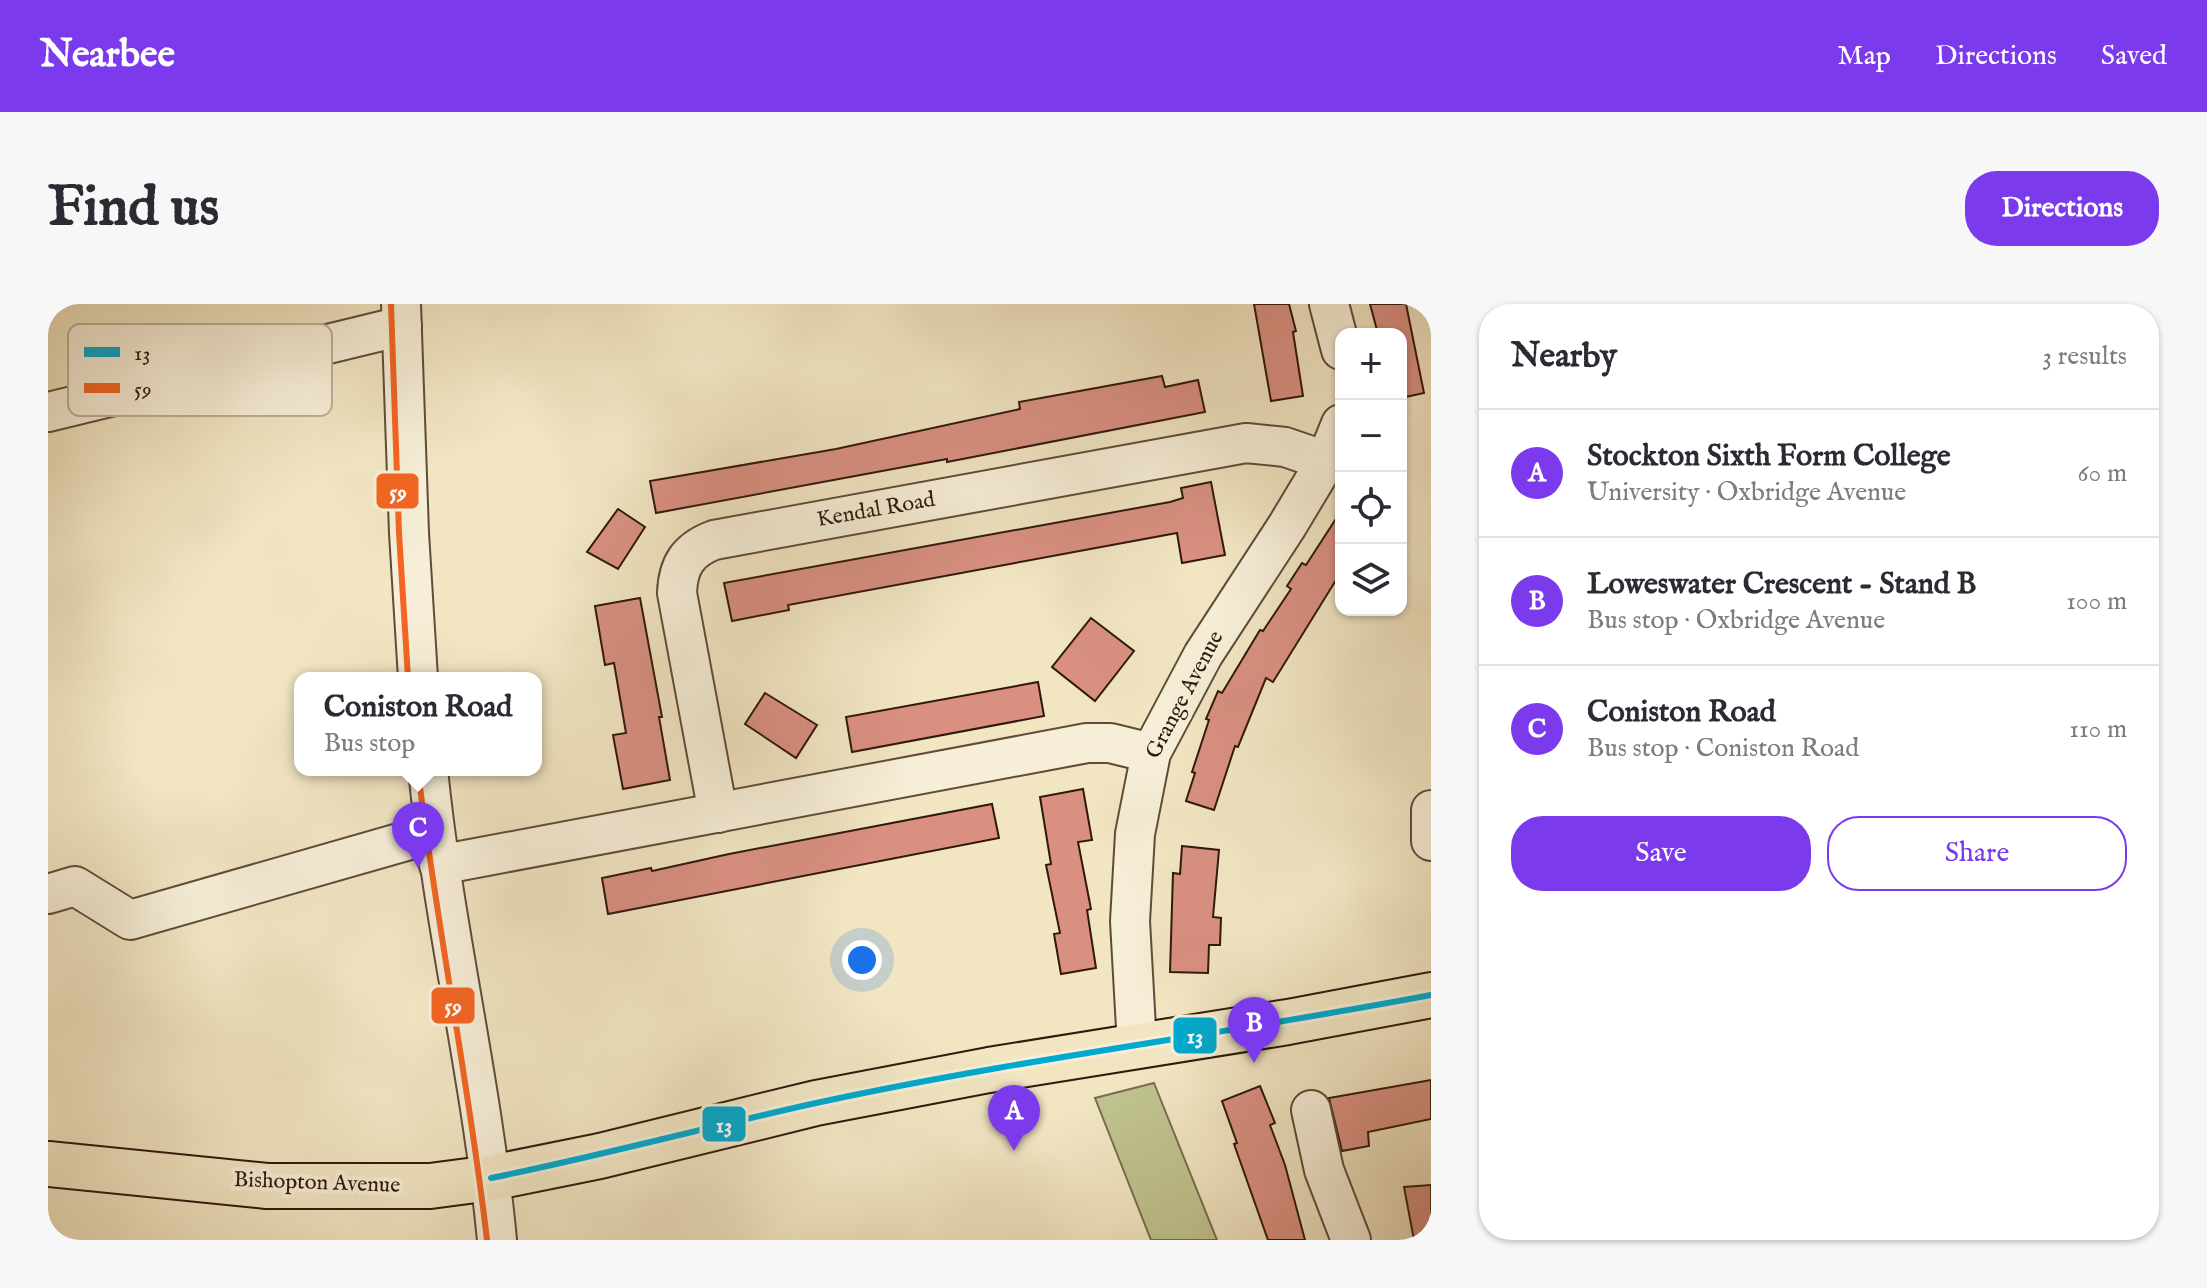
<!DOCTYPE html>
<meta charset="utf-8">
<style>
:root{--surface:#fff;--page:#f7f7f7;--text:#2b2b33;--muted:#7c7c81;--line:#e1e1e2;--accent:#7c3aed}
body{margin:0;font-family:"IM FELL English",serif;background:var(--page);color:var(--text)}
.controls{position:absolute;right:24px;top:24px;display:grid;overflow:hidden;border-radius:16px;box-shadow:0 2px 6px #0004}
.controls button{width:72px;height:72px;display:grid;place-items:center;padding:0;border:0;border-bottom:2px solid var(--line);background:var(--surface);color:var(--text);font:40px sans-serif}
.you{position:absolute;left:814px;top:656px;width:28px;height:28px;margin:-20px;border:6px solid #fff;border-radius:50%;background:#1a73e8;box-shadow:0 0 0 12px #1a73e833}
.badge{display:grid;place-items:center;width:52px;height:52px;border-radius:50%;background:var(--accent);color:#fff;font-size:26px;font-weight:700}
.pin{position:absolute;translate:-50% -66px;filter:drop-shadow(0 2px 4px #0008)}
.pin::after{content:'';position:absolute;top:42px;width:28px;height:24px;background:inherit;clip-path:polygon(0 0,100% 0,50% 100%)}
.popup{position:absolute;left:246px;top:368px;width:248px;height:104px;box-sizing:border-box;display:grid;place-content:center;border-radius:16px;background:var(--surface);filter:drop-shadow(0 2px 6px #0005);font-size:26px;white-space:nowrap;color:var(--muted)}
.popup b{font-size:30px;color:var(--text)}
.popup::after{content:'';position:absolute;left:50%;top:100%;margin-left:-16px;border:16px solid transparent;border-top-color:var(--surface)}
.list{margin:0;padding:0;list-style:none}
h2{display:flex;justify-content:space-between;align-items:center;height:104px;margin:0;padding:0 32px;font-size:34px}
h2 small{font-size:26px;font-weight:400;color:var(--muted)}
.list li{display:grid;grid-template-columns:52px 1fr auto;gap:24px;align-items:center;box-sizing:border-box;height:128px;padding:0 32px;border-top:2px solid var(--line)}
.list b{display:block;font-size:30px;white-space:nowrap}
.list p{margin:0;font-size:26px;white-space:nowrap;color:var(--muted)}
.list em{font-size:26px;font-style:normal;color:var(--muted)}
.actions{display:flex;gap:16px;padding:24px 32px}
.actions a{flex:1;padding:18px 0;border:2px solid var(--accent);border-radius:32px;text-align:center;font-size:28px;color:var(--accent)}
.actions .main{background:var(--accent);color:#fff}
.icon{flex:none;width:44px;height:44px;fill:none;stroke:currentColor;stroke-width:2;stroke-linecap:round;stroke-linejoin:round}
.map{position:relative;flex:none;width:1383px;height:936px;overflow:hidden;border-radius:32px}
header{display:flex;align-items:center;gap:48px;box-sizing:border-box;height:112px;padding:0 40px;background:var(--accent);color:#fff}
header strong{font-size:38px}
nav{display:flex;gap:44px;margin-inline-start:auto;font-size:28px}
.intro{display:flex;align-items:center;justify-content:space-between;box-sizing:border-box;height:192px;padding:0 48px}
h1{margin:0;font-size:56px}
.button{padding:20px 36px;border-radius:32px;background:var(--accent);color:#fff;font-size:28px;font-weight:700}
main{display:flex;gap:48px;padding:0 48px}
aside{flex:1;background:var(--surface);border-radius:32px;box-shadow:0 2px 6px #0004}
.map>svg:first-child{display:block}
.green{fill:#c0c38f;stroke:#786e4e;stroke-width:2}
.building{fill:#d99081;stroke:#30180d;stroke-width:2}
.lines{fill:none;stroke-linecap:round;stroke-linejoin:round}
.minor-casing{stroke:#604b3a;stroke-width:42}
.major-casing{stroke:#30180d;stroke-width:48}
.minor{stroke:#f6eed7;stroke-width:38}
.major{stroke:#f1e5c2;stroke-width:44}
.bus-1-casing{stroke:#f6eed7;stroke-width:12}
.bus-2-casing{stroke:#f6eed7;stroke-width:12}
.bus-1{stroke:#00a9ce;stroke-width:6}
.bus-2{stroke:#f26522;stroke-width:6}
.labels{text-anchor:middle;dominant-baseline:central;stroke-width:8;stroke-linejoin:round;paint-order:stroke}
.street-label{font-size:22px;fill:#30180d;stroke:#f6eed7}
.key{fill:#f6eed7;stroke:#bbae9a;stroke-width:2}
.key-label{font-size:22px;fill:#30180d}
.line-badge{stroke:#f6eed7;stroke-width:3}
.badge-label{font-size:22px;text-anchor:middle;font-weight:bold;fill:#fff}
</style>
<header>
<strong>Nearbee</strong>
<nav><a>Map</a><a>Directions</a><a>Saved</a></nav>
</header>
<div class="intro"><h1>Find us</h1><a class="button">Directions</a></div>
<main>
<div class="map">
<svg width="1383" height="936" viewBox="0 0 1383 936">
<rect width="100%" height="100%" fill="#f1e5c2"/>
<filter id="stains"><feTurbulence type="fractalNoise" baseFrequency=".0025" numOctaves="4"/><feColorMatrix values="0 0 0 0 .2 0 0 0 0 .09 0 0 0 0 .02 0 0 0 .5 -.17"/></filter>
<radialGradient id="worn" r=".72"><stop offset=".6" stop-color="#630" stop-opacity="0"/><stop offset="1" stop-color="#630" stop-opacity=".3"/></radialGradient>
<polygon class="green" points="1106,779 1169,936 1103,936 1047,794"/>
<g class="building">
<polygon points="1206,0 1241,0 1248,27 1245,28 1255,92 1223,97"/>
<polygon points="1322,0 1358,0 1376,89 1353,94 1353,30 1330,30"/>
<polygon points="1114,72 1117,83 1150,76 1157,108 899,158 899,155 608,209 602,177 788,145 972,105 971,98"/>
<polygon points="1163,178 1177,251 1134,259 1129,229 740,301 741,306 684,317 676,279 1122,198 1135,194 1133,184"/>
<polygon points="570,205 597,223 570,265 539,248"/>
<polygon points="1293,207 1293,268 1225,378 1218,374 1190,443 1187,442 1166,506 1138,497 1147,469 1144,468 1161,416 1158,415 1170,387 1174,389 1212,326 1215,327 1243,285 1239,282 1254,259 1258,261"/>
<polygon points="592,294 614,413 611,413 622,476 575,485 565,431 578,429 566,359 557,361 547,302"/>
<polygon points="1043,314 1086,347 1047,397 1004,363"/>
<polygon points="990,378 996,412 804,448 798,413"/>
<polygon points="717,389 769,421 748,454 697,420"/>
<polygon points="1035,485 1044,536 1030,538 1043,605 1039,606 1048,664 1013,670 1006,630 1012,629 998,561 1003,560 992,493"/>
<polygon points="944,500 951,534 560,610 554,574 603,564 604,567 681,550"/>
<polygon points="1134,542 1171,546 1165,613 1173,614 1172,641 1161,641 1160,669 1122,668 1125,569 1132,570"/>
<polygon points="1383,776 1383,815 1320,828 1321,842 1294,847 1281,794"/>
<polygon points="1212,782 1227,819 1222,821 1237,861 1257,936 1220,936 1186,840 1189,839 1174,797"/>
<polygon points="1383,881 1383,936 1366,936 1356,883"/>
</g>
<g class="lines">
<g class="minor-casing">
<g id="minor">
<polyline points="353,0 361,229 370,374"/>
<polyline points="1281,0 1293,46"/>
<polyline points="0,108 354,22"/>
<path d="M380 466C396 624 434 778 449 936"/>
<polyline points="1383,506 1383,537"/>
<path d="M670 509 629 289C630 261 640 246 666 236L1198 139 1237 143 1278 157"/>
<polyline points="391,561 1039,439 1062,439 1103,449"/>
<polyline points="0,590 27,582 82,616 386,529"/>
<polyline points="1089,742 1082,617 1087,530 1103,449 1155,351 1239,222 1278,157 1293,120"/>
<polyline points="1263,806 1276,866 1303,936"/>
</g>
</g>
<g class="major-casing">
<polyline id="major" points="0,860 219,882 382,882 443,874 552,852 768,799 941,766 1240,718 1383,691"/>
</g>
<use href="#minor" class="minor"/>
<use href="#major" class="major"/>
<g class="bus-1-casing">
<path id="bus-1" d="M443 874C552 852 659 823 768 799 971 755 1179 730 1383 691"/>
</g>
<g class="bus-2-casing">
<g id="bus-2">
<polyline points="343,0 351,229 360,374"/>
<path d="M370 467C389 624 421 779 439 936"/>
</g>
</g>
<use href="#bus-1" class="bus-1"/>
<use href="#bus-2" class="bus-2"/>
</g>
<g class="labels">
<g class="street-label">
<text transform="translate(828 206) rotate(-10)">Kendal Road</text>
<text transform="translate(1137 391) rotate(-62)">Grange Avenue</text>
<text transform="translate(269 879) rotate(2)">Bishopton Avenue</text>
</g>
</g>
<rect x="20" y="20" width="264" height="92" rx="12" class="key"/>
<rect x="36" y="43" width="36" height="10" fill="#00a9ce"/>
<rect x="36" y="79" width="36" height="10" fill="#f26522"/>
<g class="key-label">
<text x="86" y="56">13</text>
<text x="86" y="92">59</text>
</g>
<g class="line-badge">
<rect x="327" y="168" width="45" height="38" rx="8" fill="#f26522"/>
<rect x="382" y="682" width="46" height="39" rx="8" fill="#f26522"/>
<rect x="1124" y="712" width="46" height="39" rx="8" fill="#00a9ce"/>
<rect x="653" y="801" width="46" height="38" rx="8" fill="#00a9ce"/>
</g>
<g class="badge-label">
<text x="350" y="195">59</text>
<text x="405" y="709">59</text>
<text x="1147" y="739">13</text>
<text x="676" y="828">13</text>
</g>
<rect width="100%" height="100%" filter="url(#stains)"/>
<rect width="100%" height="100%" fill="url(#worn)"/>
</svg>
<div class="controls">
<button>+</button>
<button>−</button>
<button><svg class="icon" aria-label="locate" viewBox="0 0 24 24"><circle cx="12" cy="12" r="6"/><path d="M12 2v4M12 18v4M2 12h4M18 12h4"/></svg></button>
<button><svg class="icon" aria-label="layers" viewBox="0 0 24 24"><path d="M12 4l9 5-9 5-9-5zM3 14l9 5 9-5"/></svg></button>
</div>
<div class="you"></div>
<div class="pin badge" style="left:966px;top:847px">A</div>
<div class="pin badge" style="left:1206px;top:759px">B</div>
<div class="pin badge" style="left:370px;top:564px">C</div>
<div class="popup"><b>Coniston Road</b>Bus stop</div>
</div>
<aside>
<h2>Nearby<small>3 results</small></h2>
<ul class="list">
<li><span class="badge">A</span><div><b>Stockton Sixth Form College</b><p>University · Oxbridge Avenue</p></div><em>60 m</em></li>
<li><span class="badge">B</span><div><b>Loweswater Crescent - Stand B</b><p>Bus stop · Oxbridge Avenue</p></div><em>100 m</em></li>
<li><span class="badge">C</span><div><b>Coniston Road</b><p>Bus stop · Coniston Road</p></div><em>110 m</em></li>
</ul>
<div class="actions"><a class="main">Save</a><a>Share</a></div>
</aside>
</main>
